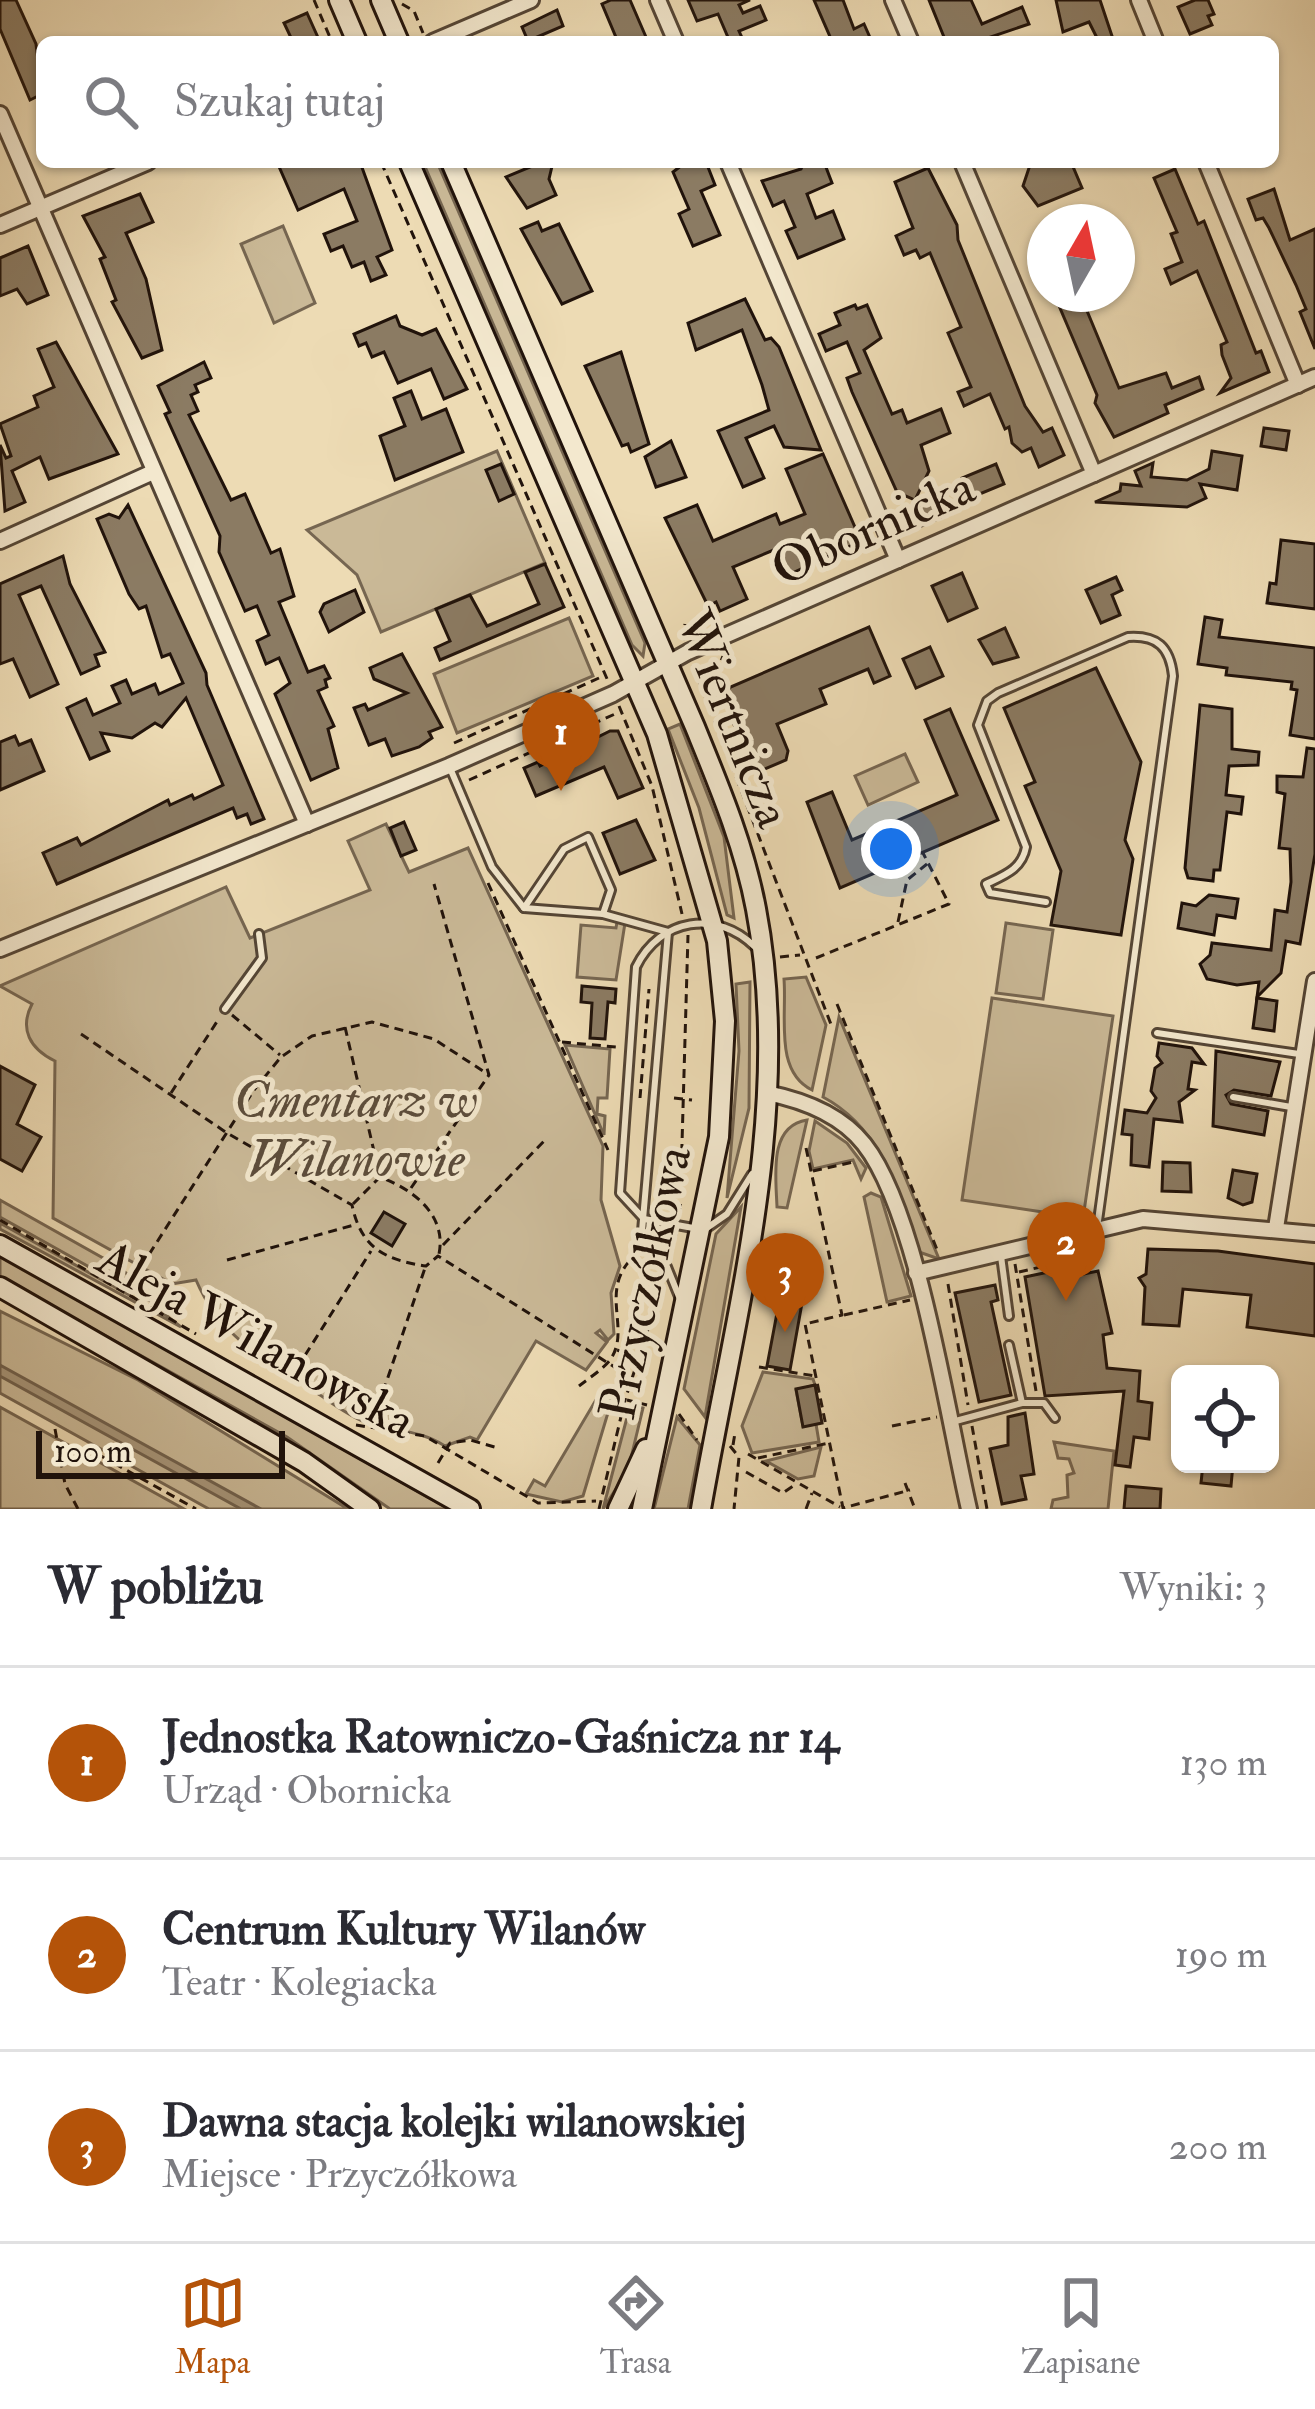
<!DOCTYPE html>
<html lang="pl">
<meta charset="utf-8">
<style>
:root{--surface:#fff;--page:#f2f2f3;--text:#2b2b33;--muted:#7c7c81;--line:#e1e1e2;--accent:#b45309}
body{margin:0;font-family:"IM FELL Double Pica",serif;background:var(--page);color:var(--text)}
.controls{position:absolute;right:36px;bottom:36px;display:grid;overflow:hidden;border-radius:18px;box-shadow:0 3px 9px #0004}
.controls button{width:108px;height:108px;display:grid;place-items:center;padding:0;border:0;border-bottom:3px solid var(--line);background:var(--surface);color:var(--text);font:60px sans-serif}
.compass{position:absolute;left:1027px;top:204px;width:108px;height:108px;border-radius:50%;background:var(--surface);box-shadow:0 3px 9px #0004;rotate:9deg}
.scale{position:absolute;left:36px;bottom:30px;width:249px;box-sizing:border-box;padding-left:12px;border:6px solid #21130b;border-top:0;font-size:33px;line-height:42px;white-space:nowrap;color:#21130b;-webkit-text-stroke:9px #f3e8ce;paint-order:stroke}
.you{position:absolute;left:891px;top:849px;width:42px;height:42px;margin:-30px;border:9px solid #fff;border-radius:50%;background:#1a73e8;box-shadow:0 0 0 18px #1a73e833}
.badge{display:grid;place-items:center;width:78px;height:78px;border-radius:50%;background:var(--accent);color:#fff;font-size:39px;font-weight:700}
.pin{position:absolute;translate:-50% -99px;filter:drop-shadow(0 3px 6px #0008)}
.pin::after{content:'';position:absolute;top:63px;width:42px;height:36px;background:inherit;clip-path:polygon(0 0,100% 0,50% 100%)}
.list{margin:0;padding:0;list-style:none}
h2{display:flex;justify-content:space-between;align-items:center;height:156px;margin:0;padding:0 48px;font-size:51px}
h2 small{font-size:39px;font-weight:400;color:var(--muted)}
.list li{display:grid;grid-template-columns:78px 1fr auto;gap:36px;align-items:center;box-sizing:border-box;height:192px;padding:0 48px;border-top:3px solid var(--line)}
.list b{display:block;font-size:45px;white-space:nowrap}
.list p{margin:0;font-size:39px;white-space:nowrap;color:var(--muted)}
.list em{font-size:39px;font-style:normal;color:var(--muted)}
.icon{flex:none;width:66px;height:66px;fill:none;stroke:currentColor;stroke-width:2;stroke-linecap:round;stroke-linejoin:round}
.map{position:relative;flex:none;width:1315px;height:1509px;overflow:hidden}
.search{position:absolute;background:var(--surface);box-shadow:0 3px 9px #0004;left:36px;right:36px;top:36px;height:132px;display:flex;align-items:center;gap:30px;box-sizing:border-box;padding:0 42px;border-radius:18px;color:var(--muted);font-size:45px}
.sheet{height:732px;background:var(--surface)}
nav{display:flex;justify-content:space-around;align-items:center;box-sizing:border-box;height:168px;border-top:3px solid var(--line);background:var(--surface);font-size:33px;color:var(--muted)}
nav a{display:grid;justify-items:center;gap:6px}
nav .on{color:var(--accent)}
.map>svg:first-child{display:block}
.green{fill:#cab997;stroke:#766651;stroke-width:3}
.water{fill:#a8977b;stroke:#72624e;stroke-width:3}
.building{fill:#8b7b63;stroke:#21130b;stroke-width:3}
.lines{fill:none;stroke-linecap:round;stroke-linejoin:round}
.service-casing{stroke:#544535;stroke-width:12}
.minor-casing{stroke:#544535;stroke-width:20}
.secondary-casing{stroke:#21130b;stroke-width:24}
.path{stroke:#21130b;stroke-width:3;stroke-dasharray:9 6;stroke-linecap:butt}
.service{stroke:#f3e8ce;stroke-width:6}
.minor{stroke:#f3e8ce;stroke-width:14}
.secondary{stroke:#f3e8ce;stroke-width:18}
.labels{text-anchor:middle;dominant-baseline:central;stroke-width:10;stroke-linejoin:round;paint-order:stroke}
.street-label{font-size:51px;fill:#21130b;stroke:#f3e8ce}
.park-label{font-size:51px;font-style:italic;fill:#5c4d3c;stroke:#f3e8ce}
</style>
<div class="map">
<svg width="1315" height="1509" viewBox="0 0 1315 1509">
<rect width="100%" height="100%" fill="#eddbb4"/>
<filter id="stains"><feTurbulence type="fractalNoise" baseFrequency=".00167" numOctaves="4"/><feColorMatrix values="0 0 0 0 .2 0 0 0 0 .09 0 0 0 0 .02 0 0 0 .5 -.17"/></filter>
<radialGradient id="worn" r=".72"><stop offset=".6" stop-color="#630" stop-opacity="0"/><stop offset="1" stop-color="#630" stop-opacity=".3"/></radialGradient>
<g class="green">
<polygon points="423,162 437,162 645,643 643,656 632,645"/>
<polygon points="283,226 315,303 274,323 241,244"/>
<polygon points="497,451 545,563 381,632 357,575 307,530"/>
<polygon points="569,618 593,676 457,733 434,674"/>
<polygon points="680,724 724,837 734,918 727,915 699,808 668,729"/>
<polygon points="905,754 918,782 868,805 855,776"/>
<path d="M386 824 409 872 468 848 603 1146 601 1200 620 1266 611 1293 614 1334 608 1340 600 1330 596 1333 607 1342 586 1370 536 1341 477 1440 470 1437 445 1446C418 1429 394 1432 365 1422 349 1416 332 1403 317 1393 267 1362 220 1337 196 1280L172 1284 53 1218 55 1061C30 1049 19 1029 32 1004L0 986 226 887 250 938 370 890 348 841Z"/>
<polygon points="617,922 625,923 616,980 577,977 581,925 616,928"/>
<polygon points="1006,923 1053,930 1043,999 996,993"/>
<path d="M806 977 826 1025 812 1090C774 1071 787 1017 784 979Z"/>
<polygon points="750,982 749,1108 727,1198 739,1051 736,984"/>
<polygon points="992,998 1113,1016 1083,1218 962,1200"/>
<path d="M839 1017 939 1259 919 1252C898 1193 883 1129 823 1097Z"/>
<polygon points="565,1045 610,1049 607,1098 598,1098 597,1114 605,1116 604,1135"/>
<path d="M807 1120 787 1208 777 1207C776 1177 768 1126 807 1120Z"/>
<polygon points="815,1121 847,1143 866,1168 861,1179 853,1160 813,1169 809,1151"/>
<polygon points="871,1193 881,1197 911,1296 887,1302 864,1197"/>
<polygon points="0,1200 119,1267 175,1315 0,1217"/>
<polygon points="741,1207 705,1417 684,1389 716,1234"/>
<polygon points="0,1223 167,1316 181,1327 0,1229"/>
<polygon points="0,1255 449,1509 390,1509 287,1437 0,1277"/>
<polygon points="0,1311 138,1380 348,1509 209,1509 0,1393"/>
<polygon points="763,1372 813,1379 815,1385 796,1390 803,1426 816,1424 819,1442 752,1453 742,1426"/>
<polygon points="600,1393 610,1397 610,1406 583,1496 562,1502 526,1494 534,1480 545,1486"/>
<polygon points="630,1406 643,1408 628,1470 603,1509"/>
<polygon points="0,1407 184,1509 0,1509"/>
<polygon points="677,1417 700,1445 688,1509 654,1509"/>
<polygon points="1054,1442 1114,1451 1108,1509 1051,1509 1053,1500 1068,1497 1067,1475 1074,1473 1069,1459 1058,1458"/>
<polygon points="821,1447 814,1476 798,1479 766,1461"/>
</g>
<polygon class="water" points="0,1365 261,1509 241,1509 0,1376"/>
<g class="building">
<polygon points="0,0 16,0 36,44 42,94 30,100 0,29"/>
<polygon points="611,0 630,0 646,37 618,42 602,4"/>
<polygon points="688,0 750,0 739,5 743,13 760,6 766,20 739,31 744,42 730,42 718,14 697,21"/>
<polygon points="814,0 843,0 854,29 864,24 872,42 823,42 831,39"/>
<polygon points="929,0 971,0 982,24 1022,7 1029,24 976,42 946,42"/>
<polygon points="1056,0 1100,0 1114,42 1099,42 1089,22 1063,32"/>
<polygon points="1195,0 1208,0 1214,14 1208,16 1212,25 1190,34 1178,7"/>
<polygon points="557,10 563,26 528,41 522,27"/>
<polygon points="307,13 320,42 293,42 284,23"/>
<polygon points="277,162 360,162 392,250 377,257 386,275 371,281 364,262 352,267 343,246 331,251 324,234 357,221 344,189 298,210"/>
<polygon points="542,162 553,162 549,179 556,195 527,208 506,177"/>
<polygon points="686,162 706,162 715,185 701,191 720,235 693,246 679,214 689,209 673,172"/>
<polygon points="804,162 824,162 832,183 807,194 816,218 833,211 844,239 798,258 786,231 795,227 784,201 773,206 762,181 801,169"/>
<polygon points="1031,162 1071,162 1082,188 1038,206 1023,186"/>
<polygon points="928,168 957,225 958,240 1025,406 1043,432 1052,428 1064,455 1039,467 1031,448 1022,452 1012,443 1009,427 1005,429 990,394 964,406 958,392 971,387 948,333 961,327 930,253 920,258 916,250 904,255 896,236 913,228 895,182"/>
<polygon points="1175,169 1198,224 1204,221 1256,353 1261,351 1269,372 1220,393 1231,378 1222,355 1221,345 1227,342 1197,271 1171,284 1165,269 1182,262 1171,234 1177,232 1154,178"/>
<polygon points="1274,189 1290,240 1315,229 1315,349 1300,312 1306,309 1296,285 1269,228 1263,218 1256,220 1248,199"/>
<polygon points="140,194 153,222 126,233 146,279 162,350 142,358 112,302 116,300 100,259 105,257 83,216"/>
<polygon points="538,222 542,231 559,224 592,291 562,304 521,229"/>
<polygon points="28,246 48,295 27,304 17,289 0,296 0,258"/>
<polygon points="1054,294 1080,294 1119,388 1166,373 1172,388 1199,377 1203,389 1165,405 1168,413 1114,437 1095,403 1097,395"/>
<polygon points="745,299 765,340 771,338 779,347 821,450 784,447 774,426 746,438 764,478 743,487 718,431 769,410 762,385 742,330 696,350 688,323"/>
<polygon points="855,305 857,309 867,305 881,338 864,350 892,414 902,410 907,423 941,409 950,433 921,445 929,471 915,500 897,492 852,392 847,378 860,373 847,342 826,351 819,334 840,325 835,313"/>
<polygon points="396,316 400,326 422,335 436,329 467,389 444,399 431,369 398,383 384,352 372,357 366,343 359,346 354,334"/>
<polygon points="56,342 118,454 49,479 40,457 12,471 25,502 5,511 0,445 6,458 11,456 0,424 38,407 34,396 54,387 38,349"/>
<polygon points="621,352 649,444 631,452 628,444 622,446 585,366"/>
<polygon points="204,362 211,378 195,385 198,392 191,395 198,411 189,415 231,500 245,494 271,553 280,549 294,596 279,602 308,672 324,666 330,678 325,680 327,687 318,691 334,726 328,729 338,768 311,780 275,694 290,683 279,658 266,664 257,641 269,635 257,606 245,611 219,552 220,536 165,414 170,412 158,386"/>
<polygon points="411,391 422,419 446,409 463,452 395,480 380,436 405,426 394,398"/>
<polygon points="1264,428 1289,431 1286,450 1261,446"/>
<polygon points="671,441 686,477 656,487 645,457"/>
<polygon points="1212,451 1242,456 1237,490 1200,484 1206,498 1187,507 1095,502 1120,491 1121,484 1141,486 1135,471 1153,463 1151,477 1187,480 1209,469"/>
<polygon points="823,454 861,541 788,575 776,549 733,567 747,599 720,611 716,602 708,606 665,518 697,505 713,541 776,514 780,524 805,514 786,469"/>
<polygon points="501,464 514,494 499,501 486,470"/>
<polygon points="996,464 1004,484 970,498 962,478"/>
<polygon points="934,498 942,517 910,531 901,512"/>
<polygon points="128,505 206,673 207,685 264,819 251,824 247,814 237,818 233,808 57,884 43,853 77,838 81,845 168,800 170,805 192,795 194,799 223,785 186,698 162,727 155,723 132,738 101,733 109,751 90,759 67,708 86,699 93,715 120,703 112,686 126,680 132,694 155,684 159,694 183,683 170,654 162,657 146,606 139,609 129,594 97,519 109,514 119,518"/>
<polygon points="1281,540 1315,544 1315,609 1267,603 1270,583 1276,584"/>
<polygon points="63,556 70,584 105,652 95,655 99,666 81,674 41,586 19,595 58,684 30,697 13,659 0,664 0,584"/>
<polygon points="545,564 564,607 440,660 435,648 450,641 436,609 470,595 487,626 539,604 525,572"/>
<polygon points="962,573 977,608 948,621 932,586"/>
<polygon points="1116,577 1122,590 1112,595 1120,615 1101,623 1086,590"/>
<polygon points="355,590 364,612 329,632 320,612 324,604"/>
<polygon points="1205,617 1222,620 1219,637 1315,648 1315,739 1290,735 1297,690 1291,689 1292,682 1226,675 1227,668 1198,664"/>
<polygon points="869,627 890,676 874,683 868,669 820,689 826,704 777,724 788,751 786,760 760,771 758,765 752,768 723,698 729,695 726,689"/>
<polygon points="1005,628 1018,657 993,664 979,640"/>
<polygon points="930,647 943,676 916,688 903,659"/>
<polygon points="402,654 442,727 429,732 432,738 419,747 392,756 385,739 369,745 354,708 365,704 368,710 407,693 374,679 370,668"/>
<polygon points="1096,668 1141,762 1125,840 1133,859 1121,935 1051,925 1061,871 1025,786 1035,782 1004,708"/>
<polygon points="1200,705 1232,709 1232,749 1259,752 1258,765 1229,766 1226,795 1243,797 1241,814 1227,812 1220,870 1214,870 1213,881 1188,878 1185,868"/>
<polygon points="950,709 998,820 840,888 807,802 832,792 852,840 957,795 925,720"/>
<polygon points="610,731 618,731 643,788 618,798 604,767 536,796 524,768 538,762 540,766"/>
<polygon points="15,736 19,745 31,740 44,771 0,790 0,742"/>
<polygon points="1307,748 1315,749 1315,854 1300,944 1286,941 1281,973 1257,997 1259,982 1237,985 1207,979 1200,964 1210,955 1212,943 1271,950 1275,910 1287,912 1291,882 1290,849 1279,848 1285,794 1277,792 1277,776 1303,777"/>
<polygon points="636,820 655,860 620,874 603,833"/>
<polygon points="404,822 416,850 401,856 390,828"/>
<polygon points="1209,895 1238,899 1235,918 1217,915 1214,935 1178,928 1182,903 1196,906"/>
<polygon points="582,986 616,989 615,1003 608,1002 605,1039 590,1038 592,1003 581,1002"/>
<polygon points="1257,998 1277,1001 1274,1031 1253,1028"/>
<polygon points="1159,1043 1192,1048 1204,1064 1192,1062 1188,1089 1195,1090 1179,1102 1182,1122 1154,1119 1149,1167 1131,1165 1132,1135 1122,1134 1125,1110 1147,1113 1156,1098 1151,1091 1155,1068 1162,1063 1157,1056"/>
<polygon points="1216,1051 1280,1062 1271,1096 1234,1090 1226,1095 1231,1104 1268,1111 1264,1135 1213,1126"/>
<polygon points="0,1066 35,1085 17,1124 41,1137 22,1171 0,1159"/>
<polygon points="1163,1162 1190,1163 1191,1192 1162,1191"/>
<polygon points="1233,1170 1257,1174 1252,1202 1243,1205 1228,1198"/>
<polygon points="384,1212 405,1224 392,1246 371,1233"/>
<polygon points="1148,1249 1218,1251 1315,1264 1315,1336 1247,1327 1251,1295 1183,1289 1179,1326 1143,1324 1145,1287 1139,1278 1146,1274"/>
<polygon points="787,1260 809,1264 790,1370 767,1366"/>
<polygon points="1072,1267 1074,1276 1098,1271 1112,1333 1103,1335 1107,1368 1140,1371 1138,1401 1152,1403 1149,1439 1134,1437 1130,1467 1115,1465 1124,1391 1045,1396 1025,1277"/>
<polygon points="995,1285 998,1300 991,1302 1011,1395 979,1402 955,1293"/>
<polygon points="815,1385 822,1423 803,1427 796,1389"/>
<polygon points="1025,1413 1034,1474 1021,1476 1026,1499 1002,1504 990,1449 1008,1445 1008,1417"/>
<polygon points="1203,1464 1233,1464 1231,1486 1201,1483"/>
<polygon points="1126,1486 1161,1489 1160,1509 1124,1509"/>
</g>
<g class="lines">
<g class="service-casing">
<g id="service">
<polyline points="450,768 492,867 524,908 603,914 668,932"/>
<path d="M1046 902 990 893 986 884C1005 875 1022 869 1026 847L978 725 987 701 998 693 1128 637C1157 635 1170 647 1173 676L1097 1228"/>
<polyline points="524,908 564,849 588,837 611,890 603,914"/>
<polyline points="668,932 642,1231 667,1267 680,1299"/>
<polyline points="225,1009 262,958 259,934"/>
<polyline points="1157,1033 1299,1054"/>
<polyline points="1233,1097 1291,1107"/>
<path d="M752 1174 727 1214 704 1230 644 1219 620 1193 636 967C660 918 717 909 755 947"/>
<polyline points="1001,1256 1009,1316"/>
<polyline points="1022,1403 1044,1403 1055,1418"/>
<polyline points="952,1422 1022,1403 1009,1345"/>
</g>
</g>
<g class="minor-casing">
<g id="minor">
<polyline points="658,0 676,42"/>
<polyline points="893,0 911,42"/>
<polyline points="1139,0 1156,42"/>
<polyline points="433,42 531,0"/>
<polyline points="0,114 307,824"/>
<polyline points="728,162 898,560"/>
<polyline points="962,162 1094,474"/>
<polyline points="1206,162 1298,385"/>
<polyline points="0,225 148,162"/>
<polyline points="0,541 153,472"/>
<polyline points="0,949 449,766 613,694 688,652 1315,377"/>
<path d="M767 1093C802 1100 841 1115 864 1144 918 1212 948 1419 969 1509"/>
<polyline points="1276,1228 1315,981"/>
<polyline points="916,1273 1143,1219 1315,1234"/>
</g>
</g>
<g class="secondary-casing">
<g id="secondary">
<polyline points="339,0 357,42"/>
<polyline points="381,0 399,42"/>
<polyline points="409,162 657,734 717,941 725,1021 719,1137 642,1509"/>
<path d="M451 162 695 727C719 786 744 845 756 909 794 1108 735 1313 701 1509"/>
<polyline points="0,1245 470,1509"/>
<polyline points="0,1287 304,1462 370,1509"/>
<polyline points="618,1509 646,1449"/>
</g>
</g>
<g class="path">
<polyline points="314,0 332,42"/>
<polyline points="402,4 414,11 423,33"/>
<polyline points="381,162 608,681"/>
<polyline points="683,640 685,624"/>
<polyline points="693,665 832,1027"/>
<polyline points="710,688 723,656"/>
<polyline points="619,706 652,786 682,914"/>
<polyline points="454,743 599,678"/>
<polyline points="469,780 615,714"/>
<polyline points="488,883 608,1150"/>
<polyline points="898,922 907,880 927,864"/>
<polyline points="780,957 800,955"/>
<polyline points="816,958 949,904 923,853"/>
<polyline points="837,1004 938,1252"/>
<polyline points="232,1015 280,1055"/>
<polyline points="345,1027 380,1177"/>
<path d="M81 1034 227 1133 352 1205C361 1248 385 1260 426 1266L438 1256 624 1373"/>
<polyline points="562,1042 616,1047"/>
<polyline points="171,1093 218,1020"/>
<polyline points="640,1098 649,989"/>
<polyline points="674,1098 692,1100"/>
<polyline points="806,1148 842,1315 805,1324 843,1508 910,1490"/>
<polyline points="813,1171 853,1162"/>
<polyline points="411,1188 489,1075 434,884"/>
<path d="M353 1204 380 1177C412 1189 447 1214 439 1254"/>
<polyline points="680,1213 688,935"/>
<polyline points="0,1220 196,1334"/>
<polyline points="443,1245 547,1138"/>
<polyline points="670,1254 676,1234"/>
<polyline points="227,1260 354,1225"/>
<polyline points="1015,1264 1036,1391"/>
<polyline points="141,1267 254,1090 281,1057 312,1036 372,1022 434,1039 489,1075"/>
<polyline points="1019,1272 1097,1254 1101,1244"/>
<polyline points="948,1284 968,1405"/>
<polyline points="844,1315 910,1300"/>
<polyline points="617,1350 629,1354"/>
<polyline points="759,1367 815,1376"/>
<polyline points="297,1368 371,1251"/>
<path d="M579 1386C589 1378 602 1370 610 1360 632 1329 598 1292 633 1257"/>
<polyline points="383,1392 425,1268"/>
<polyline points="627,1400 647,1405"/>
<polyline points="679,1414 697,1440"/>
<polyline points="356,1425 425,1436 538,1503 596,1501"/>
<polyline points="892,1426 937,1417"/>
<polyline points="972,1426 987,1509"/>
<polyline points="55,1429 65,1484 78,1509"/>
<polyline points="733,1445 735,1433"/>
<polyline points="730,1446 739,1457 734,1509"/>
<polyline points="748,1454 840,1507"/>
<polyline points="101,1456 196,1509"/>
<polyline points="758,1458 829,1443"/>
<polyline points="438,1463 450,1443 470,1440 498,1448"/>
<polyline points="746,1472 783,1493 796,1484"/>
<polyline points="905,1483 915,1509"/>
<polyline points="599,1509 625,1400 662,1286"/>
<polyline points="806,1509 812,1493"/>
</g>
<use href="#service" class="service"/>
<use href="#minor" class="minor"/>
<use href="#secondary" class="secondary"/>
</g>
<g class="labels">
<g class="street-label">
<text transform="translate(873 528) rotate(-24)">Obornicka</text>
<text transform="translate(733 719) rotate(68)">Wiertnicza</text>
<text transform="translate(646 1283) rotate(-78)">Przyczółkowa</text>
<text transform="translate(256 1340) rotate(29)">Aleja Wilanowska</text>
</g>
<g class="park-label">
<text x="356" y="1101">Cmentarz w<tspan x="356" dy="59">Wilanowie</tspan></text>
</g>
</g>
<rect width="100%" height="100%" filter="url(#stains)"/>
<rect width="100%" height="100%" fill="url(#worn)"/>
</svg>
<div class="controls">
<button><svg class="icon" aria-label="locate" viewBox="0 0 24 24"><circle cx="12" cy="12" r="6"/><path d="M12 2v4M12 18v4M2 12h4M18 12h4"/></svg></button>
</div>
<svg class="compass" viewBox="-18 -18 36 36"><path d="M0-13l5 13h-10z" fill="#e53935"/><path d="M0 13l5-13h-10z" fill="#7c7c81"/></svg>
<div class="scale">100 m</div>
<div class="you"></div>
<div class="pin badge" style="left:561px;top:791px">1</div>
<div class="pin badge" style="left:1066px;top:1301px">2</div>
<div class="pin badge" style="left:785px;top:1332px">3</div>
<div class="search"><svg class="icon" aria-label="search" viewBox="0 0 24 24"><circle cx="10" cy="10" r="6"/><path d="M15 15l6 6"/></svg>Szukaj tutaj</div>
</div>
<section class="sheet">
<h2>W pobliżu<small>Wyniki: 3</small></h2>
<ul class="list">
<li><span class="badge">1</span><div><b>Jednostka Ratowniczo-Gaśnicza nr 14</b><p>Urząd · Obornicka</p></div><em>130 m</em></li>
<li><span class="badge">2</span><div><b>Centrum Kultury Wilanów</b><p>Teatr · Kolegiacka</p></div><em>190 m</em></li>
<li><span class="badge">3</span><div><b>Dawna stacja kolejki wilanowskiej</b><p>Miejsce · Przyczółkowa</p></div><em>200 m</em></li>
</ul>
</section>
<nav>
<a class="on"><svg class="icon" aria-label="map" viewBox="0 0 24 24"><path d="M3 6l6-2 6 2 6-2v14l-6 2-6-2-6 2zM9 4v14M15 6v14"/></svg>Mapa</a>
<a><svg class="icon" aria-label="directions" viewBox="0 0 24 24"><path d="M12 3l9 9-9 9-9-9zM9 14v-3h6M13 9l2 2-2 2"/></svg>Trasa</a>
<a><svg class="icon" aria-label="saved" viewBox="0 0 24 24"><path d="M7 4h10v16l-5-4-5 4z"/></svg>Zapisane</a>
</nav>
